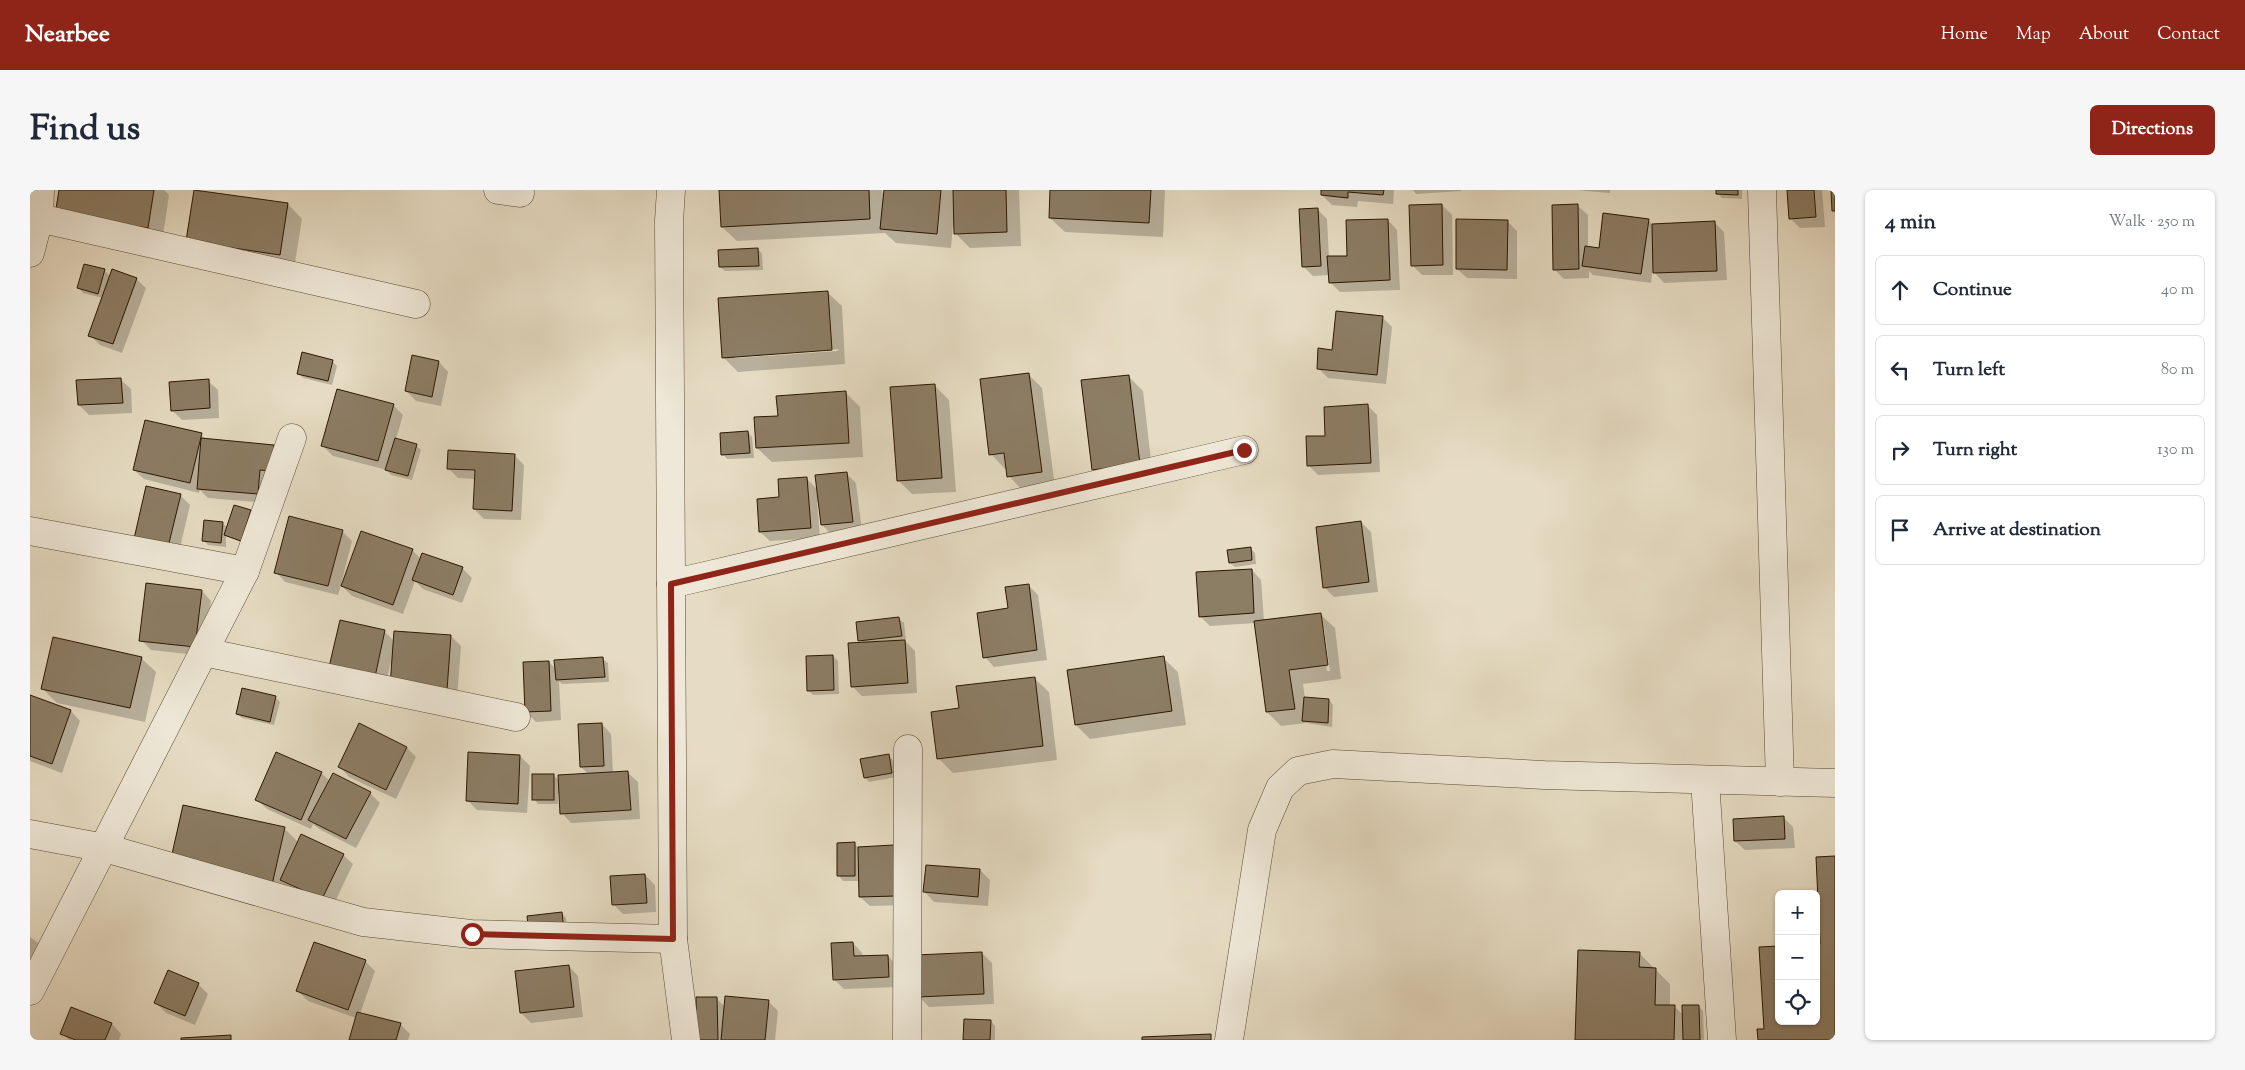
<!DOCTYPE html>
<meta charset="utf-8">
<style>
:root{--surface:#fff;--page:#f6f6f7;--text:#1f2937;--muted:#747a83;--line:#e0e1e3;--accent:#8f2418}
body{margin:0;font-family:"Sorts Mill Goudy",serif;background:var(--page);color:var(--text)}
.controls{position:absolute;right:15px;bottom:15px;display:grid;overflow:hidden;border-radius:8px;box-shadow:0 1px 4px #0004}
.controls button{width:45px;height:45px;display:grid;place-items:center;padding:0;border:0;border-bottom:1px solid var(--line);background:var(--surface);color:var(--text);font:25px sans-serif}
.stop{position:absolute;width:15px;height:15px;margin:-11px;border:4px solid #8f2418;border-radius:50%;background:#fff}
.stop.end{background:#8f2418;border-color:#fff;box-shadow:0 1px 5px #0008}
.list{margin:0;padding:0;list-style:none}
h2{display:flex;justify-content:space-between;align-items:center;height:65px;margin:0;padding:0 20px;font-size:21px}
h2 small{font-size:16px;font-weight:400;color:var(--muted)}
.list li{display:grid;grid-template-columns:32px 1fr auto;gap:15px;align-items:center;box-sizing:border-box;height:70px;margin:0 10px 10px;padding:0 10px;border:1px solid var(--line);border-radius:8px}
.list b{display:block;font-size:19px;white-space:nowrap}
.list em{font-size:16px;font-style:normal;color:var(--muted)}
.icon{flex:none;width:28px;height:28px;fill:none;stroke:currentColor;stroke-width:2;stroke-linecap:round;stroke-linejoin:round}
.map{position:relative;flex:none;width:1805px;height:850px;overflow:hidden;border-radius:8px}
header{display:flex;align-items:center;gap:30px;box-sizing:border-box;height:70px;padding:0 25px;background:var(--accent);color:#fff}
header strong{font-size:24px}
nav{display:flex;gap:28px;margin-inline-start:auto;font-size:18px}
.intro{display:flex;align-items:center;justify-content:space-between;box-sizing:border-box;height:120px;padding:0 30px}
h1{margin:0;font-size:35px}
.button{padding:12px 22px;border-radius:8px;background:var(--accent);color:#fff;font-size:18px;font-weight:700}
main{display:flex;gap:30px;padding:0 30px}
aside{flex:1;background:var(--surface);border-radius:8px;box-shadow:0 1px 4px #0004}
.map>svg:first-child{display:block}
.shadow{fill:#0003;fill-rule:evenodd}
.building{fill:#8c7d65;stroke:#2b1600}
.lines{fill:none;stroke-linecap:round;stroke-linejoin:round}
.street-casing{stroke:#5a4831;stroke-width:29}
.street{stroke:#efe8d8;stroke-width:28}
.route{stroke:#8f2418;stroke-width:6}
</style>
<header>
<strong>Nearbee</strong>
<nav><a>Home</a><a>Map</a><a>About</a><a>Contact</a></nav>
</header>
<div class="intro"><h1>Find us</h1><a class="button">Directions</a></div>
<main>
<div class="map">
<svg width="1805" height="850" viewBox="0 0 1805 850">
<rect width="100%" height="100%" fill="#e6dcc3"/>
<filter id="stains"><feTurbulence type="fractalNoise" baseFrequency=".004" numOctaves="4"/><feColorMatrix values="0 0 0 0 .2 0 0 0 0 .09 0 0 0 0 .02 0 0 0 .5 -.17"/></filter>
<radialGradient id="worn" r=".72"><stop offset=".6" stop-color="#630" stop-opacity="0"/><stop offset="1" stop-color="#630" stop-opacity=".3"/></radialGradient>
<g class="shadow">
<polygon points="30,0 134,0 139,5 132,52"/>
<polygon points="690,0 852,0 854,9 855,0 989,0 991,56 940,58 926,44 923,34 921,58 866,53 855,43 707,51 692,37"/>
<polygon points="1022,0 1135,0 1133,47 1035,42 1020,28"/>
<polygon points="1293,0 1364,0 1363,14 1328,11 1327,17 1302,15 1292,5"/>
<polygon points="1383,0 1431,0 1431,1 1386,4"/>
<polygon points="1546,0 1580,0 1580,3"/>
<polygon points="1688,0 1712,0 1712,9 1692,8 1687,3"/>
<polygon points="1758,0 1792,0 1795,37 1770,38 1760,28"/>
<polygon points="258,14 272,29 264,79 172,65"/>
<polygon points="1412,15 1422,25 1423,85 1392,85 1382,75"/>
<polygon points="1548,16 1558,25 1558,58 1570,59 1618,30 1623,35 1684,32 1694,42 1697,90 1634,93 1625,83 1623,75 1621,93 1563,85 1559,81 1559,88 1534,89 1524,79"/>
<polygon points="1287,19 1297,29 1299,68 1318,67 1358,30 1367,40 1370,100 1310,102 1300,92 1299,85 1283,86 1273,76"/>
<polygon points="1477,31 1487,41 1487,89 1437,88 1427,79"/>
<polygon points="728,59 732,64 733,80 695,81 690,77"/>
<polygon points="74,80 81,87 106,89 116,98 92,163 70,155 60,145 73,108 53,103 49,98"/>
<path d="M797 102 812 116 815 174 708 182 693 167ZM808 159V161L705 168V166Z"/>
<polygon points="1352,127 1362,137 1356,194 1298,188 1288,178 1303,161"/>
<polygon points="302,171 307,176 302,195 273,188 268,183"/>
<polygon points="409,172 418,182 411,216 386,211 376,201"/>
<polygon points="998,184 1012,198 1025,297 993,301 979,286 978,278 975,279 961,264"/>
<polygon points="1099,187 1113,201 1123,288 1077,293 1063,279"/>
<polygon points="91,190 101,199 102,223 59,225 49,215"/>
<polygon points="178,191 188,200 189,228 152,230 142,220"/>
<polygon points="905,196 919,210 926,302 882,304 868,290"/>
<polygon points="815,202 830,217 833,267 742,272 727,258"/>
<polygon points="363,215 373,225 366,249 386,255 391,260 382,290 361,285 357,280 303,266 293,256"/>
<polygon points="1338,216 1347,225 1350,282 1288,285 1278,275 1297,247"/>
<polygon points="718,242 722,247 724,268 697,269 693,264"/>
<polygon points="171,245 176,250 243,256 253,266 237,313 178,308 170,300 169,303 114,289 104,280"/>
<polygon points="484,265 494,275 491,330 454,329 444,319 445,289 428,288 418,278"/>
<polygon points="816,283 826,293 832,341 802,345 792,335 790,311 787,312 790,348 740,351 730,342 751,309 776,288 788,300"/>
<polygon points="150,305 160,315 148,366 115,358"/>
<polygon points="205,316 221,321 225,326 215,354 196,346 196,357 178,355 173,350 192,333 198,338"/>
<polygon points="1331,332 1341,342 1348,402 1304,407 1294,397"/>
<polygon points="312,341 322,351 311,394 312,395 332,342 383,361 391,369 432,378 442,388 432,413 393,399 385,391 373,424 322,406 311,395 308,405 255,392 246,382"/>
<polygon points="1220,358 1225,363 1226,374 1205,377 1200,373"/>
<path d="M1222 380 1231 390 1234 431 1290 424 1305 438 1311 489 1273 494 1275 508 1299 510 1303 515 1302 537 1276 533 1251 536 1237 522 1225 433 1180 436 1170 426ZM1291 438H1294L1300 481H1297Z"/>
<polygon points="998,395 1008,405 1017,470 964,477 955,467 979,420"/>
<polygon points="172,401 181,411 175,466 121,460 111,450"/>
<polygon points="869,429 874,433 876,450 874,450 885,461 887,503 832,506 822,496 833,453 829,450"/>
<polygon points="355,442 365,452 421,446 431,456 427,509 363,464 355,496 310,487"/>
<polygon points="803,466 808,471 809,504 783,505 778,500"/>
<polygon points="111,468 126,482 115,532 27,513 13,499"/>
<polygon points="1133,468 1148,482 1156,535 1060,549 1046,535"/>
<polygon points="573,469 578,473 579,492 532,494 529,491 531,530 506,532 496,522 519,472 526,479"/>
<polygon points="1004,488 1019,502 1027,570 923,583 908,568 930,519"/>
<polygon points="0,506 41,521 50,531 32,583 0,571"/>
<polygon points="245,507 250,512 244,535 212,528 207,524"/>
<polygon points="572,534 581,544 583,583 598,583 608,592 610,629 541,633 532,623 530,604 528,604 528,614 508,614 504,609 523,585 530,591 559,585 551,577"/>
<polygon points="377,558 386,567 366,609 319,587 310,577"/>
<polygon points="858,565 863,570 866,587 839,592 835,588"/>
<polygon points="490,566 500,576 497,623 447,620 437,610"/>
<polygon points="291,583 300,591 340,603 350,613 326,658 289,639 283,634 281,639 237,619 227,610"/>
<polygon points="1753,627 1763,637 1765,658 1715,660 1705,651"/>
<path d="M254 638 269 653 313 665 323 674 302 718 156 687ZM261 694 297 713 261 696Z"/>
<polygon points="824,653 829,658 875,715 840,716 830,707 830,691 813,691 809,686"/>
<polygon points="950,680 960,690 958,716 904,712 895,702"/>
<polygon points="615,685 625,695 626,722 593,724 583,714"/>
<polygon points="532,723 536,728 538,745 500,744"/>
<polygon points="0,747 16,759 0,796"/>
<polygon points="823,753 832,763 833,767 858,766 868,776 869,797 814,799 804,789"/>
<polygon points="952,763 962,773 964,814 899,817 889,807"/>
<polygon points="1609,763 1640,794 1640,816 1645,817 1653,825 1668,816 1673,821 1674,850 1546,850"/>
<polygon points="335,771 345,781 330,824 370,834 380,844 378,850 321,850 326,828 278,811 268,801"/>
<polygon points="539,776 548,786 553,827 501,833 491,823"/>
<polygon points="168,794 178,804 165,835 136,823 126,813"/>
<polygon points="686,808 695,817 738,811 748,821 745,850 669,850"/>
<polygon points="961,831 965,836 965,850 934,850"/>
<polygon points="82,834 91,844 89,850 39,850 32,843"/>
</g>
<g class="building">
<polygon points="29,0 124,0 118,38 25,25"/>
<polygon points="164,0 258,13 250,65 156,51"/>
<polygon points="689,0 839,0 840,29 691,37"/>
<polygon points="854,0 911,0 907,44 850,39"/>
<polygon points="923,0 976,0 977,42 924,44"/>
<polygon points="1020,0 1121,0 1119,33 1019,28"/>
<polygon points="1291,0 1354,0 1353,5 1318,2 1318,8 1291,5"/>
<polygon points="1686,0 1708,0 1708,5 1686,4"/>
<polygon points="1757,0 1784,0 1786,27 1759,29"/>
<polygon points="1801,0 1805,0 1805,21 1802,21"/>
<polygon points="1412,14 1413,75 1381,76 1379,15"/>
<polygon points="1548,14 1549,79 1523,80 1522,15"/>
<polygon points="1288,18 1291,76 1272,77 1269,19"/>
<polygon points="1573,23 1619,29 1611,84 1552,76 1555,56 1569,58"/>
<polygon points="1358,29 1360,90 1299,93 1297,66 1317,66 1316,30"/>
<polygon points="1426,29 1478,30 1477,80 1426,79"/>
<polygon points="1685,31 1687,81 1623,83 1622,34"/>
<polygon points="728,58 729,76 689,77 688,60"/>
<polygon points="54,74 75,79 68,104 47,98"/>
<polygon points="82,79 107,88 83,154 58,146"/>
<polygon points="798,101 802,160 692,168 688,108"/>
<polygon points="1306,121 1353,126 1347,185 1287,179 1288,158 1302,160"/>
<polygon points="272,162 303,170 298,191 267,184"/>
<polygon points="382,165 409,171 402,207 375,201"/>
<polygon points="999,183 1012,282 977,287 974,263 959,265 950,189"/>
<polygon points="1099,185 1110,274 1062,280 1051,190"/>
<polygon points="91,188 93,213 48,215 46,190"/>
<polygon points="179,189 180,218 141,221 139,192"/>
<polygon points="905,194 912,288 867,291 860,197"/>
<polygon points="307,199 364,214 348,271 291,256"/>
<polygon points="816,201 819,253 726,258 724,227 748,226 746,206"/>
<polygon points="1338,214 1341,273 1277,276 1276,246 1295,246 1294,217"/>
<polygon points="115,230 172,243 160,293 103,280"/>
<polygon points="718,241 720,263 691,265 690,243"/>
<polygon points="171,248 244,255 242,281 230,280 228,304 167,299"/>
<polygon points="365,248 387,254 378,286 355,280"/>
<polygon points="418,260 485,264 482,321 443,319 445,280 417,279"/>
<polygon points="817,282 823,332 791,335 785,285"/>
<polygon points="777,287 781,338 729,342 727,309 749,307 748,289"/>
<polygon points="116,296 151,304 138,357 104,349"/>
<polygon points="204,315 221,320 211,351 194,345"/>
<polygon points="259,326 313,340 298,396 244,383"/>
<polygon points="174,330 193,332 191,353 172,351"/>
<polygon points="1331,331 1339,392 1293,398 1286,337"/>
<polygon points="331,341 383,359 363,415 311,396"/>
<polygon points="1221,357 1222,370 1199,373 1197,360"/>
<polygon points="392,363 433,377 423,405 382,390"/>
<polygon points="1222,379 1224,423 1169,427 1166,382"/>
<polygon points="116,393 172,400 165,457 109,451"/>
<polygon points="999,394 1007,460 953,468 947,423 978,418 975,397"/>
<polygon points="1291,423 1298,475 1259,480 1265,519 1236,522 1224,431"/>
<polygon points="869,427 872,446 828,451 826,432"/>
<polygon points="310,430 355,440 345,487 299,477"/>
<polygon points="364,441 421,445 417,500 360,496"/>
<polygon points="23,447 112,467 100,518 11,499"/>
<polygon points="875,450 878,493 821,497 818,453"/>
<polygon points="803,465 804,500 777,501 776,466"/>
<polygon points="1134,466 1142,521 1045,535 1037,480"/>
<polygon points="573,467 575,487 526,490 524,470"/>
<polygon points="519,471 521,521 495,522 493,472"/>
<polygon points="1005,487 1013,556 907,569 901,522 929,518 926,496"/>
<polygon points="212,498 246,506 240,532 206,524"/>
<polygon points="0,505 41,520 22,574 0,566"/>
<polygon points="1274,507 1299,509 1298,533 1272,531"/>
<polygon points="329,533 377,557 356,600 308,577"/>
<polygon points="572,533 574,576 550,577 548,534"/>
<polygon points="246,562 292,582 271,630 225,610"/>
<polygon points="438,562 490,565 488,614 436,611"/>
<polygon points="859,564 862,583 834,588 830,569"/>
<polygon points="598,581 601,620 530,624 528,585"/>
<polygon points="303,583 341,602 316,649 278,630"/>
<rect x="502" y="584" width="22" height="26"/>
<polygon points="153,615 255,637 242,695 140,673"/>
<polygon points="1754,626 1755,649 1704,651 1703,629"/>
<polygon points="271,644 314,664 292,709 250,690"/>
<polygon points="825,652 825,686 807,686 807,653"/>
<polygon points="864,655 866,706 829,707 828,657"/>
<polygon points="1805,666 1805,850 1728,850 1727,839 1734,839 1729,757 1749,756 1749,831 1786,831 1786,754 1790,754 1786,667"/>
<polygon points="896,675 950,679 948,707 893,702"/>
<polygon points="615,684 617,713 582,715 580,686"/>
<polygon points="532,722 534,741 499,744 497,726"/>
<polygon points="284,752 336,770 318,820 266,801"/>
<polygon points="823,752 824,766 858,765 859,787 803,790 801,753"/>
<polygon points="1548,760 1610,762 1609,777 1626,778 1625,815 1645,815 1644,850 1545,850"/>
<polygon points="952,762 954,804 888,807 886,765"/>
<polygon points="539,775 544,817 490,823 485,781"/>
<polygon points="138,780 169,793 155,826 124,813"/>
<polygon points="695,806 739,810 735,850 691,850"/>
<polygon points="666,807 687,807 688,850 667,850"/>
<polygon points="1652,815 1669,815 1670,850 1653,850"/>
<polygon points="41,817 82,833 75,850 46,850 30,844"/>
<polygon points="327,822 371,833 366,850 319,850"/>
<polygon points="934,829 961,830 960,850 933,850"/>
<polygon points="1181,844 1181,850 1112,850 1112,847"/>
<polygon points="201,845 201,850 151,850 151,848"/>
</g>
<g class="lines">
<g class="street-casing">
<g id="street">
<polyline points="468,0 490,3"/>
<polyline points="641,0 639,31 643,749 656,850"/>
<polyline points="1732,0 1750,592"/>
<polyline points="9,28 386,114"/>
<polyline points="0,63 9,28 10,0"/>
<polyline points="0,341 215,381"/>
<polyline points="641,394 1214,260"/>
<polyline points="174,462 486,527"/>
<polyline points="1675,590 1692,850"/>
<polyline points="0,644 75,658 333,732 441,744 643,749"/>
<polyline points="0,801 215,381 262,248"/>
<polyline points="877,850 878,559"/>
<polyline points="1199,850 1232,640 1250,598 1268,581 1303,574 1514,585 1805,593"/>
</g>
</g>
<use href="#street" class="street"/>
</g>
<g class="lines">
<polyline class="route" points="442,744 643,749 641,394 1214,260"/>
</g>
<rect width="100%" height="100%" filter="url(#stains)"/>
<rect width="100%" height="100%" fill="url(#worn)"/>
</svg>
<div class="controls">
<button>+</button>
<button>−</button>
<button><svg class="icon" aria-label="locate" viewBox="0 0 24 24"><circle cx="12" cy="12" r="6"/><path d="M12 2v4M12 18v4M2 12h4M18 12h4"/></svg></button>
</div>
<div class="stop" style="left:442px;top:744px"></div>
<div class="stop end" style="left:1214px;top:260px"></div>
</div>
<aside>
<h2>4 min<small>Walk · 250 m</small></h2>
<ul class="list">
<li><svg class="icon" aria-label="ahead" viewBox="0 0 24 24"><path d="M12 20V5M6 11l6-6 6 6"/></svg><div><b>Continue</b></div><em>40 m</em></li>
<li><svg class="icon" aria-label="left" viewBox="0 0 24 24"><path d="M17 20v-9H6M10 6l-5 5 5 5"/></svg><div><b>Turn left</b></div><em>80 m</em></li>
<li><svg class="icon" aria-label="right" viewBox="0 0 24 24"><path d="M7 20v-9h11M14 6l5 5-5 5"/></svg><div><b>Turn right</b></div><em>130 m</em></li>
<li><svg class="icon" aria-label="arrive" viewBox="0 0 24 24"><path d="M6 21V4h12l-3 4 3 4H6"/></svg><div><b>Arrive at destination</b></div></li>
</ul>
</aside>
</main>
